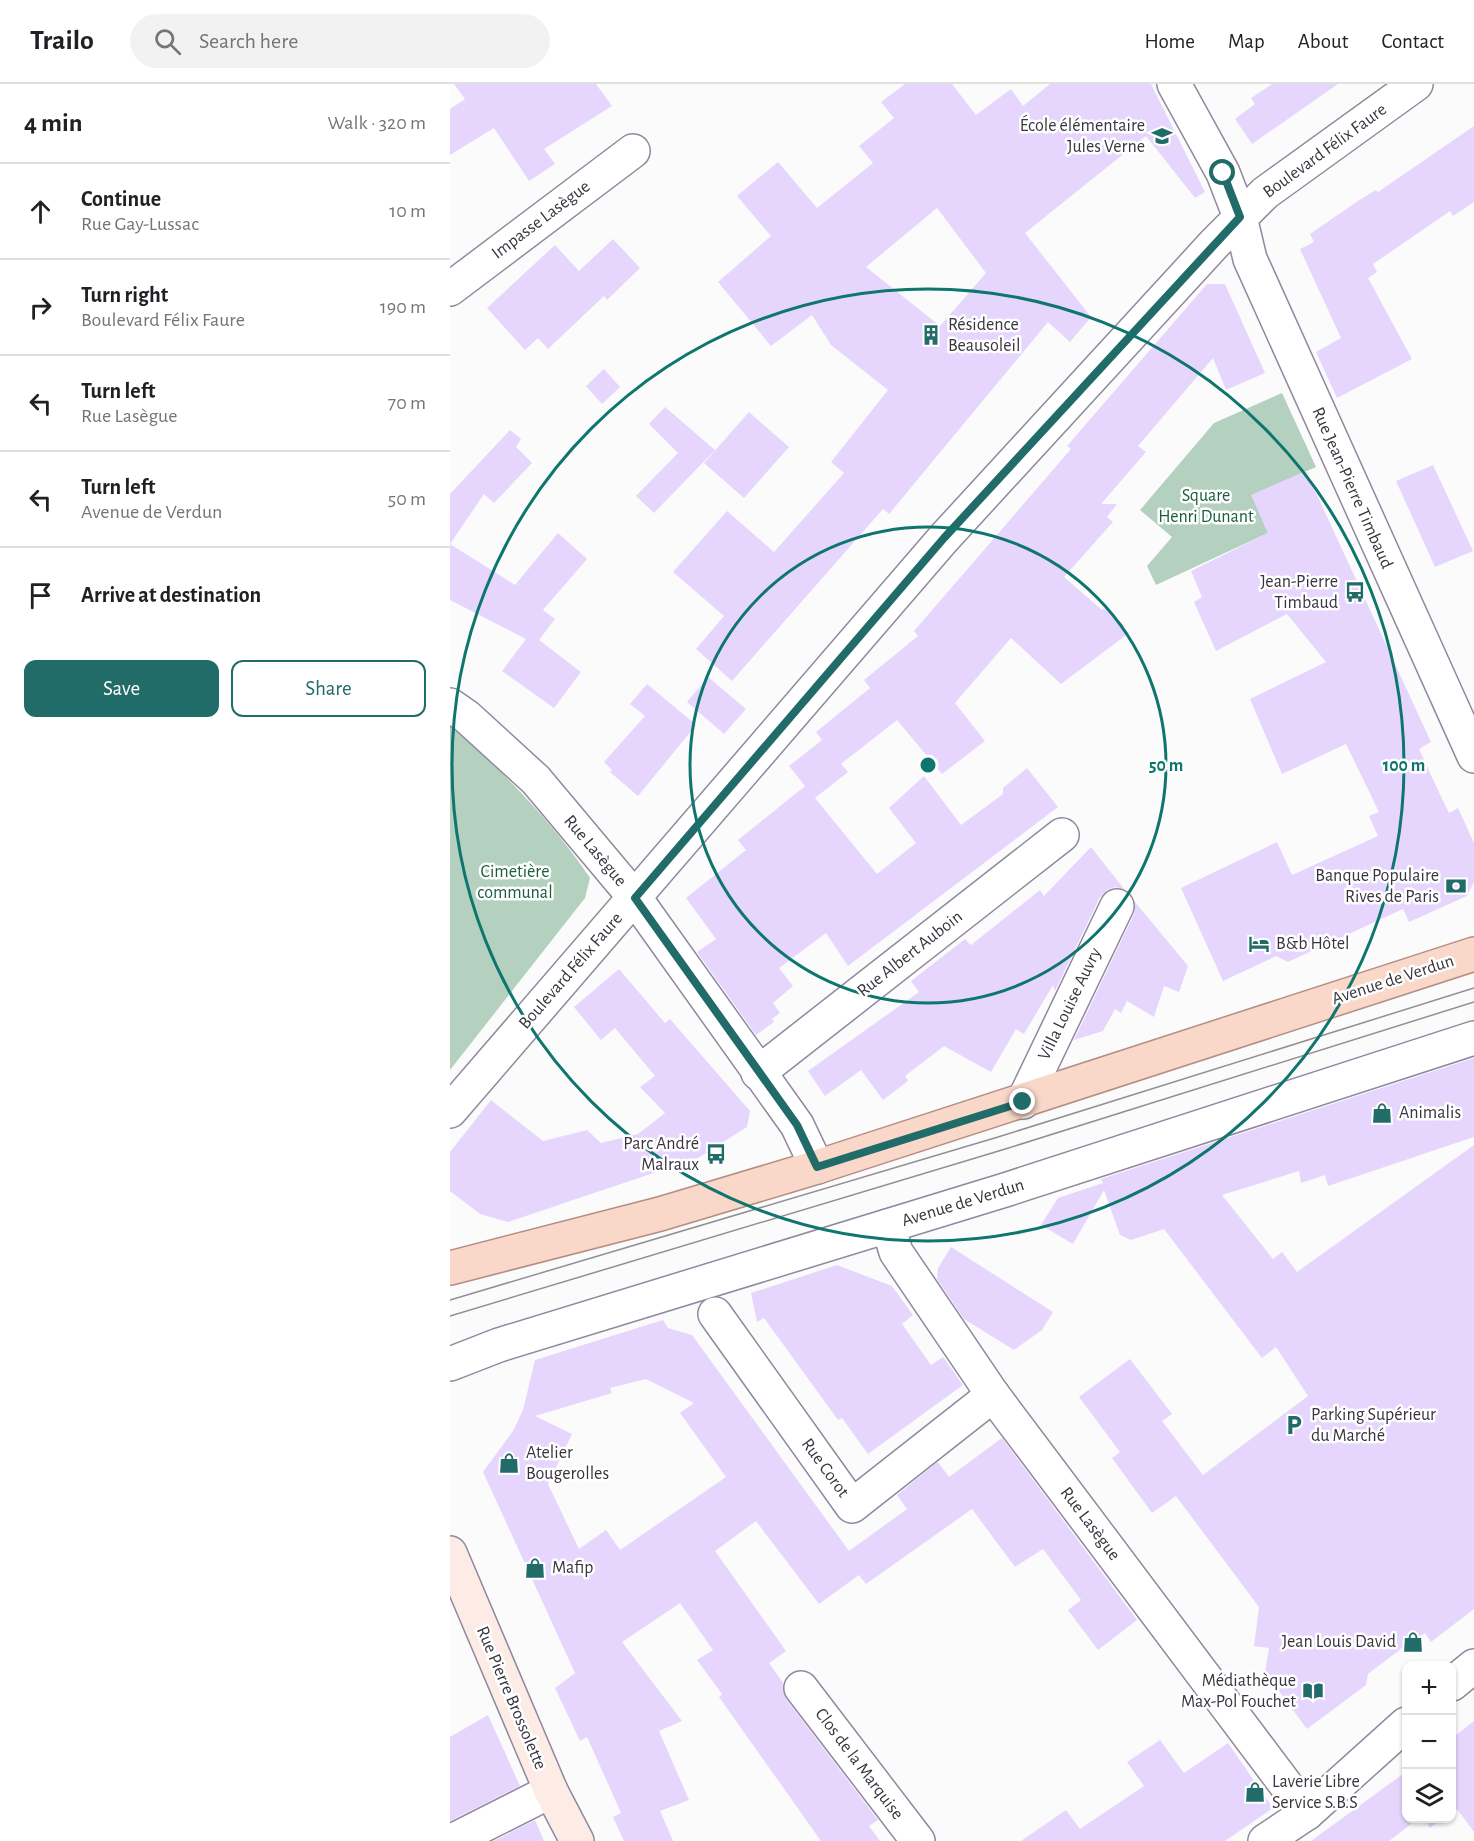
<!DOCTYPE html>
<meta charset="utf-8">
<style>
:root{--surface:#fff;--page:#f2f2f2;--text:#202124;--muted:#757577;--line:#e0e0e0;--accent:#216c68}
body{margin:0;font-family:"Alegreya Sans",sans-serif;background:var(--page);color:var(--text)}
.controls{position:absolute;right:18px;bottom:18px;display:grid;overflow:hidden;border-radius:12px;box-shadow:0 2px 4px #0004}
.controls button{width:54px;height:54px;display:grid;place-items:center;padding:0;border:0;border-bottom:2px solid var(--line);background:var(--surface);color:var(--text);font:30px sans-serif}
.stop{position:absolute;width:18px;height:18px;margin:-14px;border:4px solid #216c68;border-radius:50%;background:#fff}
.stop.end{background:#216c68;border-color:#fff;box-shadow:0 2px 6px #0008}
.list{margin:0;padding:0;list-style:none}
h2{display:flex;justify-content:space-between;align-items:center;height:78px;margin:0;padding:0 24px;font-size:26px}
h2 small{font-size:20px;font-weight:400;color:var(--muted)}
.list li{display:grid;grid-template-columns:39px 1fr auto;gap:18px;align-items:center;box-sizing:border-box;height:96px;padding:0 24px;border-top:2px solid var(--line)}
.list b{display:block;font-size:22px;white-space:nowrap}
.list p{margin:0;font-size:20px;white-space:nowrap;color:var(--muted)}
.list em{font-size:20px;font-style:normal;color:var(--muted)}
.actions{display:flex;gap:12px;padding:18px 24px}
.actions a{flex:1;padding:14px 0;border:2px solid var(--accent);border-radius:12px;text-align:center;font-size:21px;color:var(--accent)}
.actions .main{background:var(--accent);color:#fff}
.icon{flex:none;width:33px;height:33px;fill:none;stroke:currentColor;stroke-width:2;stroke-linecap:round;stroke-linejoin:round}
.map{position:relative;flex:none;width:1024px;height:1757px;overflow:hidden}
header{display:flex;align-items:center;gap:36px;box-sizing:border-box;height:84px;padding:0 30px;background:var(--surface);border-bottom:2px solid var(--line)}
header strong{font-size:28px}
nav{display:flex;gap:33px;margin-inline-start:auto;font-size:21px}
.search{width:420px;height:54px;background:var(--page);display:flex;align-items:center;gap:15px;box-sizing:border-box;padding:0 21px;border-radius:33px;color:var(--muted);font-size:22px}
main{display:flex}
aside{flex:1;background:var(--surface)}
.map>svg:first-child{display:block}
.green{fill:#b4d0bf}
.building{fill:#e6d6fe;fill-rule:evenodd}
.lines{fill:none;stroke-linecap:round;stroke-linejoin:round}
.minor-casing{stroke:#90889e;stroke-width:36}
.tertiary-casing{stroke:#90889e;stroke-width:36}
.secondary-casing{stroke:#90889e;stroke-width:36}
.primary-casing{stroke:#b38e83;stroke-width:36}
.minor{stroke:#fff;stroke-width:33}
.tertiary{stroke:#fff;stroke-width:33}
.secondary{stroke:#fcece5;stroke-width:33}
.primary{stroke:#f9d8ca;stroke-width:33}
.tram{stroke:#918f94;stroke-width:1.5}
.route{stroke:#216c68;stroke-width:8}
.ring{fill:none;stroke:#0f766e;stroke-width:3}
.labels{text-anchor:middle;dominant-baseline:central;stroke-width:5;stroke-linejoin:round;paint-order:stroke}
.poi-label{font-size:18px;fill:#39353f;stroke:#fff;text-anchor:start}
.street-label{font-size:18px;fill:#39353f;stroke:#fff}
.park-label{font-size:18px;fill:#195e3f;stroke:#fff}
.centre{fill:#0f766e;stroke:#fff;stroke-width:3}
.ring-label{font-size:18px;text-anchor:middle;font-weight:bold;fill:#0f766e;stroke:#fff;stroke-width:5;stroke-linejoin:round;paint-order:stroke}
</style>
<header>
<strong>Trailo</strong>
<div class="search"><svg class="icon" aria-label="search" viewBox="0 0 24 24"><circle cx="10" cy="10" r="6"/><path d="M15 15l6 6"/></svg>Search here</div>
<nav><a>Home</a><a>Map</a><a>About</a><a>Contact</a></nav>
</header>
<main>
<aside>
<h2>4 min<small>Walk · 320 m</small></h2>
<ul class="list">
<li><svg class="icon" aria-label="ahead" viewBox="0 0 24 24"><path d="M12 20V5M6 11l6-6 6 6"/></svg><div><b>Continue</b><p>Rue Gay-Lussac</p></div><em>10 m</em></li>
<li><svg class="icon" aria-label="right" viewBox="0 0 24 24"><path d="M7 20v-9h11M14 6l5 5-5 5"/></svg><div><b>Turn right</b><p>Boulevard Félix Faure</p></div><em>190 m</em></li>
<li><svg class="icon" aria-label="left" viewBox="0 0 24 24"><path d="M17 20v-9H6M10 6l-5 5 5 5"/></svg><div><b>Turn left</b><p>Rue Lasègue</p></div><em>70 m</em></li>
<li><svg class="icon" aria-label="left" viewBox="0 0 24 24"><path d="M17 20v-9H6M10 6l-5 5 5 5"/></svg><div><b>Turn left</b><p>Avenue de Verdun</p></div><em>50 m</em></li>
<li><svg class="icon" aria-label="arrive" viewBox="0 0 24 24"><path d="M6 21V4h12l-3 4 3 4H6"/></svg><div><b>Arrive at destination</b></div></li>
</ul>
<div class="actions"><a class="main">Save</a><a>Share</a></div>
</aside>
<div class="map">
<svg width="1024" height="1757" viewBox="0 0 1024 1757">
<rect width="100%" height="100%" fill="#fbfbfb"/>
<g class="green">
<polygon points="832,309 866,383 802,411 818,449 706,501 697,482 722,453 690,426 764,339"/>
<path d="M0 640C52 687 101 736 140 794L135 814 0 986Z"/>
</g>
<g class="building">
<polygon points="4,0 146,0 162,22 94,65 105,80 79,97 44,44 0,71 0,25 15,15"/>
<path d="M455 0H502L526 31 561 5 573 22 600 0H701L755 108 745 114 696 52 575 149 641 233 620 258 598 238 439 430 433 425 282 597 246 565 274 532 223 488 277 427 324 468 394 389 381 378 438 306 381 261 362 231 321 262 268 198 321 152 287 112 328 78 367 124 423 79 409 62 444 34 431 18ZM487 124 536 189 490 242 416 183Z"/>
<polygon points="822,0 888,0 802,60 785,35 805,20 801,14"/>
<polygon points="1024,42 1024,118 1003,132 1000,127 923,180 927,188 918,194 962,275 887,314 866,268 891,254 850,165 864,158 860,150 908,117 926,106 928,108"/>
<polygon points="163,155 190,184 157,216 154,212 98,265 88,254 75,266 37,224 105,161 129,187"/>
<polygon points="757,200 775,200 815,289 776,306 763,274 688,362 696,368 651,420 667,420 657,433 663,438 614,493 652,526 654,524 675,542 673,544 679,549 611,600 561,554 505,619 535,657 492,690 447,636 391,680 398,688 365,714 427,790 466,759 439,724 474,692 511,741 553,710 553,704 577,684 608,723 398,882 376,849 329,884 343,902 323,919 330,929 322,935 324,938 306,951 247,868 266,855 236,814 296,766 288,756 355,702 339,682 372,656 366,648 420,604 414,596 468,552 464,547 621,365 617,362"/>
<polygon points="154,285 170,303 152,320 136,302"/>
<polygon points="215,323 265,366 204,429 186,412 228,369 199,340"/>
<polygon points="299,328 339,363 294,414 254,379"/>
<polygon points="60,346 71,355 66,363 82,379 44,419 34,410 0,460 0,410"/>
<polygon points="983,381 1023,467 985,483 946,397"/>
<polygon points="856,387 981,658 969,665 986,702 999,729 1008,724 1024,759 1024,798 1017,812 959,838 953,825 838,878 826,872 773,897 731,804 827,758 842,791 928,752 919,732 929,728 896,660 832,690 800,615 876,578 837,530 766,567 744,518 752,513 741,487 818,449 801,411"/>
<polygon points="108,449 137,475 93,526 105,535 89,556 131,588 104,624 52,587 76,555 0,516 0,460 65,501"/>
<polygon points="258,593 296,625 274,650 237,618"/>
<polygon points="197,600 246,641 188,712 160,688 162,686 154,678 195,632 180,620"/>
<polygon points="641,763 674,805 665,803 657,806 650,813 605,907 603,901 574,950 566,945 541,988 494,962 455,992 458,997 433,1016 411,986 375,1012 358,987 469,908 461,897 515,855 521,861 590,806 594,812"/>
<polygon points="685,818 738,882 729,908 714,902 704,933 677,917 671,929 665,925 653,947 624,956 684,830"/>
<polygon points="169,885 215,939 220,935 300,1027 297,1043 248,1074 58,1138 30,1130 0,1107 0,1068 41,1016 93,1057 137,1046 151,1059 188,1050 215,1029 190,1003 205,992 165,944 151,956 124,923"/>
<polygon points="1024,974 1024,1053 878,1102 875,1091 851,1099 849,1087 772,1111 823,1175 832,1168 847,1188 1024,1061 1024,1525 981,1558 975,1549 952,1564 918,1590 916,1601 857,1645 815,1588 819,1564 804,1562 809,1523 726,1412 702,1429 662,1374 670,1368 629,1313 680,1275 722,1330 712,1337 753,1391 858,1312 826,1263 812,1274 714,1145 681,1156 670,1151 654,1106 623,1160 591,1141 608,1114 653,1099 651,1095"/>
<polygon points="501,1163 603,1228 592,1246 564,1266 514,1235 487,1195 488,1184"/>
<polygon points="387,1181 442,1202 463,1231 452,1240 481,1281 493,1273 513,1301 418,1370 392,1334 388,1336 314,1234 307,1238 301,1209"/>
<path d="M213 1236 218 1244 242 1251 399 1467 457 1425 447 1411 485 1380 488 1378 499 1393 552 1354 687 1536 648 1566 618 1526 631 1516 593 1465 565 1483 522 1425 416 1500 409 1491 369 1520 306 1437 265 1467 336 1567 319 1579 333 1599 336 1615 428 1736 419 1742 430 1757H371L269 1613 272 1610 247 1576 263 1566 230 1519 172 1558 232 1637 209 1647 239 1716 210 1727 223 1757H174L163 1733 171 1729 137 1653 130 1657 105 1604 125 1589 33 1388 63 1347 73 1326 85 1276ZM196 1295 244 1319 230 1329 276 1393 170 1466 156 1446 129 1465 98 1400 122 1350 85 1332 162 1309 160 1304Z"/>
<polygon points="38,1631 70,1702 0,1737 0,1653"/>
<polygon points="1024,1637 1024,1748 1007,1725 1002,1729 1002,1654"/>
<polygon points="710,1656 734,1689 778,1659 823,1724 775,1757 571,1757 616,1726 630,1745 694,1702 677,1678"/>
<polygon points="957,1687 957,1734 969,1734 939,1757 861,1757"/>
<polygon points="974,1734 994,1734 980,1744"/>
<polygon points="85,1736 94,1757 44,1757"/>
</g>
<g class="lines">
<g class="minor-casing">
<g id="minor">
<polyline points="724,0 773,89 790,133 800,175 1024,672"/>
<polyline points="0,205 183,67"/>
<polyline points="0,621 16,632 86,696 185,814 347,1041 367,1083"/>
<polyline points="308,989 612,751"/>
<polyline points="573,1018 667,822"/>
<polyline points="0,1027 494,454 765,159 815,109 966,0"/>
<polyline points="438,1142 446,1168 543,1311 857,1729"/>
<polyline points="265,1230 402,1422 543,1311"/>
<polyline points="0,1280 49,1261 555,1106 1024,954"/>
<polyline points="351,1604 468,1757"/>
<polyline points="2,1757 101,1707"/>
</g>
</g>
<g class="tertiary-casing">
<g id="tertiary">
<polyline points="1002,1600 1024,1582"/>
<polyline points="815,1757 857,1729 956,1640"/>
</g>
</g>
<g class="secondary-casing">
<polyline id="secondary" points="0,1469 101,1707 127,1757"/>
</g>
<g class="primary-casing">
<polyline id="primary" points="0,1184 210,1130 367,1083 1024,870"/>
</g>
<use href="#minor" class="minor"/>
<use href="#tertiary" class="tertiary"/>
<use href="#secondary" class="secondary"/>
<use href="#primary" class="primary"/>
<g class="tram">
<polyline points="0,1216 548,1053 1024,904"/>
<polyline points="0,1232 552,1066 1024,918"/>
</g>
</g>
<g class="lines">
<polyline class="route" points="573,1018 367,1083 347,1041 185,814 494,454 790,133 773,89"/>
</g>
<g class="ring">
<circle cx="478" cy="681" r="238"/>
<circle cx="478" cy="681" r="476"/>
</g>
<defs>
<g id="school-bare" transform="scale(1.62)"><path d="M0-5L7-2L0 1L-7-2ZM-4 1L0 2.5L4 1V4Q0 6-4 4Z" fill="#216c68" stroke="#fff" stroke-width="2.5" paint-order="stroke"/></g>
<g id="building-bare" transform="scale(1.62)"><path d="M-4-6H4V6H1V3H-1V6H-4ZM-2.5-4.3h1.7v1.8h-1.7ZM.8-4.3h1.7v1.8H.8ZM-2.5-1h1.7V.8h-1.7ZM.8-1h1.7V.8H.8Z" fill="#216c68" stroke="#fff" stroke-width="2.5" paint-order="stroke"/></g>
<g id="bus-bare" transform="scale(1.62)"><path d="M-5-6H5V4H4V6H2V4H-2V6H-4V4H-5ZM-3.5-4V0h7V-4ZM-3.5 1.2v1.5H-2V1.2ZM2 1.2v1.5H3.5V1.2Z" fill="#216c68" stroke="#fff" stroke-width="2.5" paint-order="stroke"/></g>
<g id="bank-bare" transform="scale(1.62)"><path d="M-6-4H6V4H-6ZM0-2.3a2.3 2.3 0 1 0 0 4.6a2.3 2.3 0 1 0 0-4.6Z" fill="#216c68" stroke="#fff" stroke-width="2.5" paint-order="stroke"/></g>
<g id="hotel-bare" transform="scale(1.62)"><path d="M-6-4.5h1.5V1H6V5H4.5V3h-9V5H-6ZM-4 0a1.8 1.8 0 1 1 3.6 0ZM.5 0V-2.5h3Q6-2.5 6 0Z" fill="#216c68" stroke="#fff" stroke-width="2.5" paint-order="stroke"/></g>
<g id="shop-bare" transform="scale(1.62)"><path d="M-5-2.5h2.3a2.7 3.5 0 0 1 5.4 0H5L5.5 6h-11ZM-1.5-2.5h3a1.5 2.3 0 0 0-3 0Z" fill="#216c68" stroke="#fff" stroke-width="2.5" paint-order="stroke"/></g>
<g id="parking-bare" transform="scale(1.62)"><path d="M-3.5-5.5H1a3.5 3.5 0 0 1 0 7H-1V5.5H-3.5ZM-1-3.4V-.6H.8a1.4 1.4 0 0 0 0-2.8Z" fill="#216c68" stroke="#fff" stroke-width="2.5" paint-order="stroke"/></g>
<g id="library-bare" transform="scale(1.62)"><path d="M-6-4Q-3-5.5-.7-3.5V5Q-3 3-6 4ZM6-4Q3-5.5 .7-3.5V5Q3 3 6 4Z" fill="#216c68" stroke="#fff" stroke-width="2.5" paint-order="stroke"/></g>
</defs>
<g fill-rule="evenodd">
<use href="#school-bare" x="712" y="52"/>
<use href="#building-bare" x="481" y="251"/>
<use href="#bus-bare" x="905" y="508"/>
<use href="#bank-bare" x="1006" y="802"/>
<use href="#hotel-bare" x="809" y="860"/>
<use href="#shop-bare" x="932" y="1029"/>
<use href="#bus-bare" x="266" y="1070"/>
<use href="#parking-bare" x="844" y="1341"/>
<use href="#shop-bare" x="59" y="1379"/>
<use href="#shop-bare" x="85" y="1484"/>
<use href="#shop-bare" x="963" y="1558"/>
<use href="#library-bare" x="863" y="1607"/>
<use href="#shop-bare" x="805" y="1708"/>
</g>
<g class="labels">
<g class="poi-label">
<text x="695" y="42" text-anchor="end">École élémentaire<tspan x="695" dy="21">Jules Verne</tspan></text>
<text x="498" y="241">Résidence<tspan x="498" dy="21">Beausoleil</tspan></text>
<text x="888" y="498" text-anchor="end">Jean-Pierre<tspan x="888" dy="21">Timbaud</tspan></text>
<text x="989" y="792" text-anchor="end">Banque Populaire<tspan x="989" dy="21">Rives de Paris</tspan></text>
<text x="826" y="860">B&amp;b Hôtel</text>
<text x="949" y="1029">Animalis</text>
<text x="249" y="1060" text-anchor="end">Parc André<tspan x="249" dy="21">Malraux</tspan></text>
<text x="861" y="1331">Parking Supérieur<tspan x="861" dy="21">du Marché</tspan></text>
<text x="76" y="1369">Atelier<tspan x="76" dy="21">Bougerolles</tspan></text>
<text x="102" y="1484">Mafip</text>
<text x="946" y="1558" text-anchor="end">Jean Louis David</text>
<text x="846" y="1597" text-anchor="end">Médiathèque<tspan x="846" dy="21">Max-Pol Fouchet</tspan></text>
<text x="822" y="1698">Laverie Libre<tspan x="822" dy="21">Service S.B.S</tspan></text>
</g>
<g class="street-label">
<text transform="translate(875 67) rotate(-36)">Boulevard Félix Faure</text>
<text transform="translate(91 136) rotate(-37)">Impasse Lasègue</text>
<text transform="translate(902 404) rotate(66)">Rue Jean-Pierre Timbaud</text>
<text transform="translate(145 767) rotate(50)">Rue Lasègue</text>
<text transform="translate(460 870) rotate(-38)">Rue Albert Auboin</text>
<text transform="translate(121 887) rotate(-49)">Boulevard Félix Faure</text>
<text transform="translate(943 896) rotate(-18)">Avenue de Verdun</text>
<text transform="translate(620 920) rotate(-64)">Villa Louise Auvry</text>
<text transform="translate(513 1119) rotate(-17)">Avenue de Verdun</text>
<text transform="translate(375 1384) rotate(54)">Rue Corot</text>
<text transform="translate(640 1440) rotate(53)">Rue Lasègue</text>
<text transform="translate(61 1614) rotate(67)">Rue Pierre Brossolette</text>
<text transform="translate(409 1680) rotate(53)">Clos de la Marquise</text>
</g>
<g class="park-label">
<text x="756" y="412">Square<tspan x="756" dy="21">Henri Dunant</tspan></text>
<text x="65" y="788">Cimetière<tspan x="65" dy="21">communal</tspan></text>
</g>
</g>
<circle cx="478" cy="681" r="9" class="centre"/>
<g class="ring-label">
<text x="716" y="687">50 m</text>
<text x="954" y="687">100 m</text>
</g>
</svg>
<div class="controls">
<button>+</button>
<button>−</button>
<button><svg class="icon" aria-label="layers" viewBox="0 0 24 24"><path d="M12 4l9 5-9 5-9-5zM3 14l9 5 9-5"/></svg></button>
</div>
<div class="stop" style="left:773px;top:89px"></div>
<div class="stop end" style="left:573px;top:1018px"></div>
</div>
</main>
